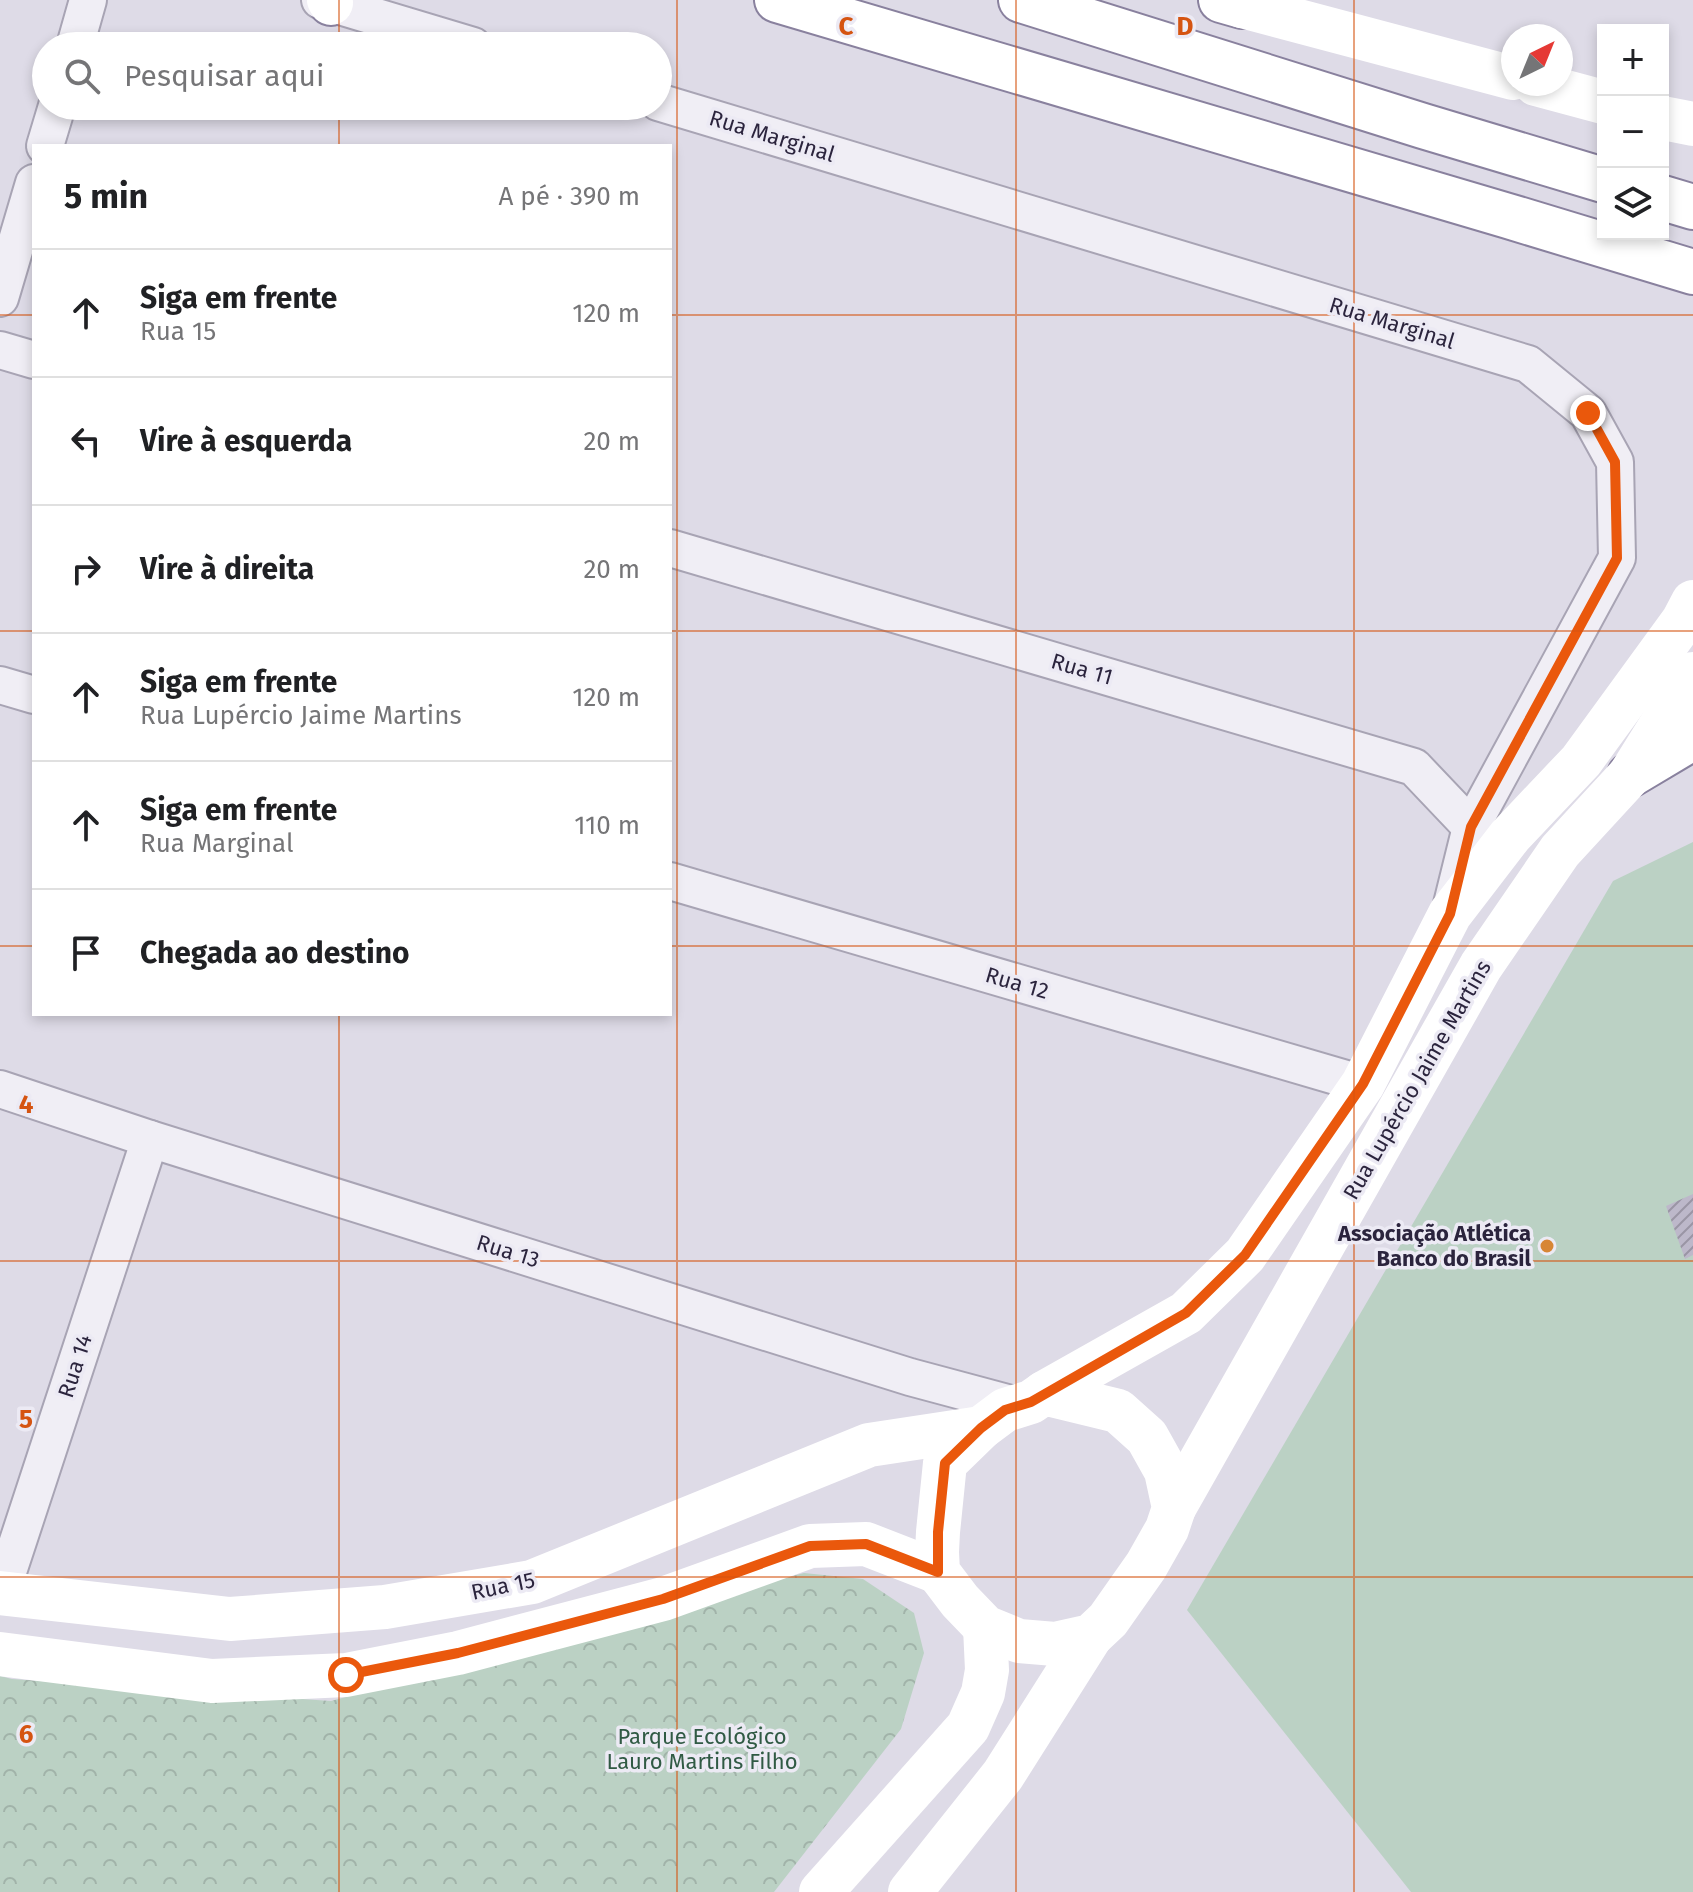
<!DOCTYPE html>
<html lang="pt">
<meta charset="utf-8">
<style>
:root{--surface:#fff;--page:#f2f2f2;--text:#202124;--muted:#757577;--line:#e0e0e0}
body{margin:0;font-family:"Fira Sans",sans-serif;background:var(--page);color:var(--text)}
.controls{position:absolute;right:24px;top:24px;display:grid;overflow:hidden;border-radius:0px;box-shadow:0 4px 12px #0003}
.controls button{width:72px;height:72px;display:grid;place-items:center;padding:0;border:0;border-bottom:2px solid var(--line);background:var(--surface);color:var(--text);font:40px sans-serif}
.compass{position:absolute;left:1501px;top:24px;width:72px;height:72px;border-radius:50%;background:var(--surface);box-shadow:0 4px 12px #0003;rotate:43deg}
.stop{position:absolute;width:24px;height:24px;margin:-18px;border:6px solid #ea580c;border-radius:50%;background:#fff}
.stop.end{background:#ea580c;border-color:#fff;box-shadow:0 2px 8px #0008}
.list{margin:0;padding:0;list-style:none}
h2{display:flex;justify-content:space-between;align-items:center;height:104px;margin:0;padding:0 32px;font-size:34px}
h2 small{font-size:26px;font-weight:400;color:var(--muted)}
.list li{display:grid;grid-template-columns:52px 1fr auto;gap:24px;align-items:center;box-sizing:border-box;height:128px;padding:0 32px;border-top:2px solid var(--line)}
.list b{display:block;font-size:30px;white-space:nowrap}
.list p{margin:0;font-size:26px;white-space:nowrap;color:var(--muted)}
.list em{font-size:26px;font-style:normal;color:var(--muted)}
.icon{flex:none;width:44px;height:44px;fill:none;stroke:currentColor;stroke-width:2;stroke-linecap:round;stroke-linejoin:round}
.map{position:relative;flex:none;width:1693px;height:1892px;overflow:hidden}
.search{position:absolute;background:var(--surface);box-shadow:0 4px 12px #0003;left:32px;top:32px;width:640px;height:88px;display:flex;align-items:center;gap:20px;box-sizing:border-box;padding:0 28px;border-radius:44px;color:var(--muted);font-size:30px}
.panel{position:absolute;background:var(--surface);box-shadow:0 4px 12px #0003;left:32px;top:144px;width:640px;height:872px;border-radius:0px}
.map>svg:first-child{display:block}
.green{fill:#bbd1c4}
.forest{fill:url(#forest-crowns)}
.building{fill:url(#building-hatch)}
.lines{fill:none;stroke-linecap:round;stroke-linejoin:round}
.street-casing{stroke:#a8a4b4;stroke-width:40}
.highway-casing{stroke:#89819e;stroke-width:48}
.street{stroke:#f0eef5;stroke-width:36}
.secondary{stroke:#fff;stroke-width:44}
.highway{stroke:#fff;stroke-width:44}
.route{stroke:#ea580c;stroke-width:10}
.grid{fill:none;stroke:#d55411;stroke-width:2;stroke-opacity:0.55}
.poi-dot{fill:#d78635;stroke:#eceaf4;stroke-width:3}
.labels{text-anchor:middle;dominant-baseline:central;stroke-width:7;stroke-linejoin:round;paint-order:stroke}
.street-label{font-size:22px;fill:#2b243d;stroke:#eceaf4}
.poi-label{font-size:22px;font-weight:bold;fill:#2b243d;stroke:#eceaf4;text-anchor:end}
.park-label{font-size:22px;fill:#305a44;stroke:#eceaf4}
.grid-label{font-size:26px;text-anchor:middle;font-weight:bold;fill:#d55411;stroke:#eceaf4;stroke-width:7;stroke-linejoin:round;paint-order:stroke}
</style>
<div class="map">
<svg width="1693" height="1892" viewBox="0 0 1693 1892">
<defs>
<pattern id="forest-crowns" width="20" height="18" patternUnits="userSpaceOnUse" patternTransform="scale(2)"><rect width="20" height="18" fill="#bbd1c4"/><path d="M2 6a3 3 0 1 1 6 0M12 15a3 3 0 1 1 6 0" fill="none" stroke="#a1b3a9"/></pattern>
<pattern id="building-hatch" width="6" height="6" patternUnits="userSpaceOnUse" patternTransform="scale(2)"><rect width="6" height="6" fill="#bdb8ca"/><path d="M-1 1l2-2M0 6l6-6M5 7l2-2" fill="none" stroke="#9a95a5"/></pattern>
</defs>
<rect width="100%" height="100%" fill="#dedbe7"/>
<polygon class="green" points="1693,842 1693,1892 1411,1892 1187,1610 1613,881"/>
<polygon class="forest" points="804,1573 863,1579 914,1613 924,1653 901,1729 774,1892 0,1892 0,1676 12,1679 331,1701"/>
<polygon class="building" points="1693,1194 1693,1255 1685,1259 1666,1206"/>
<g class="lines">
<g class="street-casing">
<g id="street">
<polyline points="320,0 473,46"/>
<polyline points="75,46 88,0"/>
<polyline points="658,102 1528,364 1588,413 1615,462 1617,558 1471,827 1451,908"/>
<polyline points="45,146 57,106"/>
<polyline points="0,298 34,183"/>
<polyline points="0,350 34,360"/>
<polyline points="670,548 1414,767 1471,827"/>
<polyline points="0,685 34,695"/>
<polyline points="670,881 1363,1084"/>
<polyline points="0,1089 150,1139 910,1377 1018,1406"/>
<polyline points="1,1593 150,1139"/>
</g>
</g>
<g class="highway-casing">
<g id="highway">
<polyline points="329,0 331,3"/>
<polyline points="777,0 1508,216 1693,272"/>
<polyline points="1021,0 1423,126 1603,180"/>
<polyline points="1221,0 1242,6"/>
<polyline points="1663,198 1693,207"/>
<polyline points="1630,775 1682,744 1693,726"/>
</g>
</g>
<use href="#street" class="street"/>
<g class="secondary">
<polyline points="1242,6 1513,78"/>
<polyline points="1536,84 1603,102"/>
<polyline points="1663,118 1693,124"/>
<polyline points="1044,1393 1186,1313 1245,1255 1363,1084 1450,914 1510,836 1581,761 1683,621 1693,602"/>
<polygon points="1044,1393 1118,1411 1147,1437 1166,1471 1174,1508 1167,1529 1146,1566 1108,1620 1091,1636 1055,1644 1019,1641 985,1627 960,1601 938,1572 937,1552 938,1532 945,1463 981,1428 1005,1410 1031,1402"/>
<polyline points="1174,1508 1481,966 1560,851 1630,775 1693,674"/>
<polyline points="0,1593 230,1619 385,1607 532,1582 869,1445 981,1428"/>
<polyline points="0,1654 212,1681 346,1675 458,1653 663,1599 810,1546 866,1544 938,1572"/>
<polyline points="821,1892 968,1727 983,1693 987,1670 985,1627"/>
<polyline points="910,1892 1003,1775 1091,1636"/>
</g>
<use href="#highway" class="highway"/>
</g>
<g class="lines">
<polyline class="route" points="346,1675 458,1653 663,1599 810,1546 866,1544 938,1572 938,1532 945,1463 981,1428 1005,1410 1031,1402 1186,1313 1245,1255 1363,1084 1450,914 1471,827 1617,558 1615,462 1588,413"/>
</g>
<path class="grid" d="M339 0V46M677 0V1892M1016 0V1892M1354 0V1892M339 106V146M0 315H34M670 315H1693M0 631H34M670 631H1693M0 946H34M670 946H1693M339 1014V1892M0 1261H1693M0 1577H1693"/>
<circle class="poi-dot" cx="1547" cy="1246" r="8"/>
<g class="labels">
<g class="street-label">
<text transform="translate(772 136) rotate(17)">Rua Marginal</text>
<text transform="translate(1392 323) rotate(17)">Rua Marginal</text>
<text transform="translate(1082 669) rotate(16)">Rua 11</text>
<text transform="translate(1017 983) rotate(16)">Rua 12</text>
<text transform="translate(1417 1080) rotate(-60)">Rua Lupércio Jaime Martins</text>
<text transform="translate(508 1251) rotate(17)">Rua 13</text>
<text transform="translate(75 1366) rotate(-72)">Rua 14</text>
<text transform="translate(503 1586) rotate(-12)">Rua 15</text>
</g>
<g class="poi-label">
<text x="1531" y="1233">Associação Atlética<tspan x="1531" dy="25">Banco do Brasil</tspan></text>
</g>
<g class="park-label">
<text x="702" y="1736">Parque Ecológico<tspan x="702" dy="25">Lauro Martins Filho</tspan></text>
</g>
</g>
<g class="grid-label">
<text x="846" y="35">C</text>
<text x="1185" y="35">D</text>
<text x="26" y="1113">4</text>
<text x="26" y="1428">5</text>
<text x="26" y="1743">6</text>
</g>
</svg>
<div class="controls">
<button>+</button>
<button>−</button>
<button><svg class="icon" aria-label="layers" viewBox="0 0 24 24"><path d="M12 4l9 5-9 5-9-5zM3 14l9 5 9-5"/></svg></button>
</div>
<svg class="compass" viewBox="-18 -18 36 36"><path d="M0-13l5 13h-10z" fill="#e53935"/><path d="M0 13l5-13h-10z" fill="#757577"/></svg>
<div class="stop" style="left:346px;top:1675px"></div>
<div class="stop end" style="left:1588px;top:413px"></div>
<div class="search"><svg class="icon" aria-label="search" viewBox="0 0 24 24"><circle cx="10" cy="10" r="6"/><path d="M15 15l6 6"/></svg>Pesquisar aqui</div>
<section class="panel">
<h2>5 min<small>A pé · 390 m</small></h2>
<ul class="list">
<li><svg class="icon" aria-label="ahead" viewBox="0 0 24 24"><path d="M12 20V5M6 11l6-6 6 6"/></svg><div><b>Siga em frente</b><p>Rua 15</p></div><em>120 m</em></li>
<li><svg class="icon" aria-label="left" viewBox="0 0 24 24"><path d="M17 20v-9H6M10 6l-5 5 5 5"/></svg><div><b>Vire à esquerda</b></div><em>20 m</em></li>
<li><svg class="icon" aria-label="right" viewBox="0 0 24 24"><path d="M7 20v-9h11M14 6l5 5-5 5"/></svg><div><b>Vire à direita</b></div><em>20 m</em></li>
<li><svg class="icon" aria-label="ahead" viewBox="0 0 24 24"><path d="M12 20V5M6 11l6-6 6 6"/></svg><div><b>Siga em frente</b><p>Rua Lupércio Jaime Martins</p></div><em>120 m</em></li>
<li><svg class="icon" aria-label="ahead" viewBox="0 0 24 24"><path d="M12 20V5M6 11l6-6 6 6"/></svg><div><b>Siga em frente</b><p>Rua Marginal</p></div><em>110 m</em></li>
<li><svg class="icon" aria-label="arrive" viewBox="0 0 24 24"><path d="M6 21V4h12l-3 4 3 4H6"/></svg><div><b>Chegada ao destino</b></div></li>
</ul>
</section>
</div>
